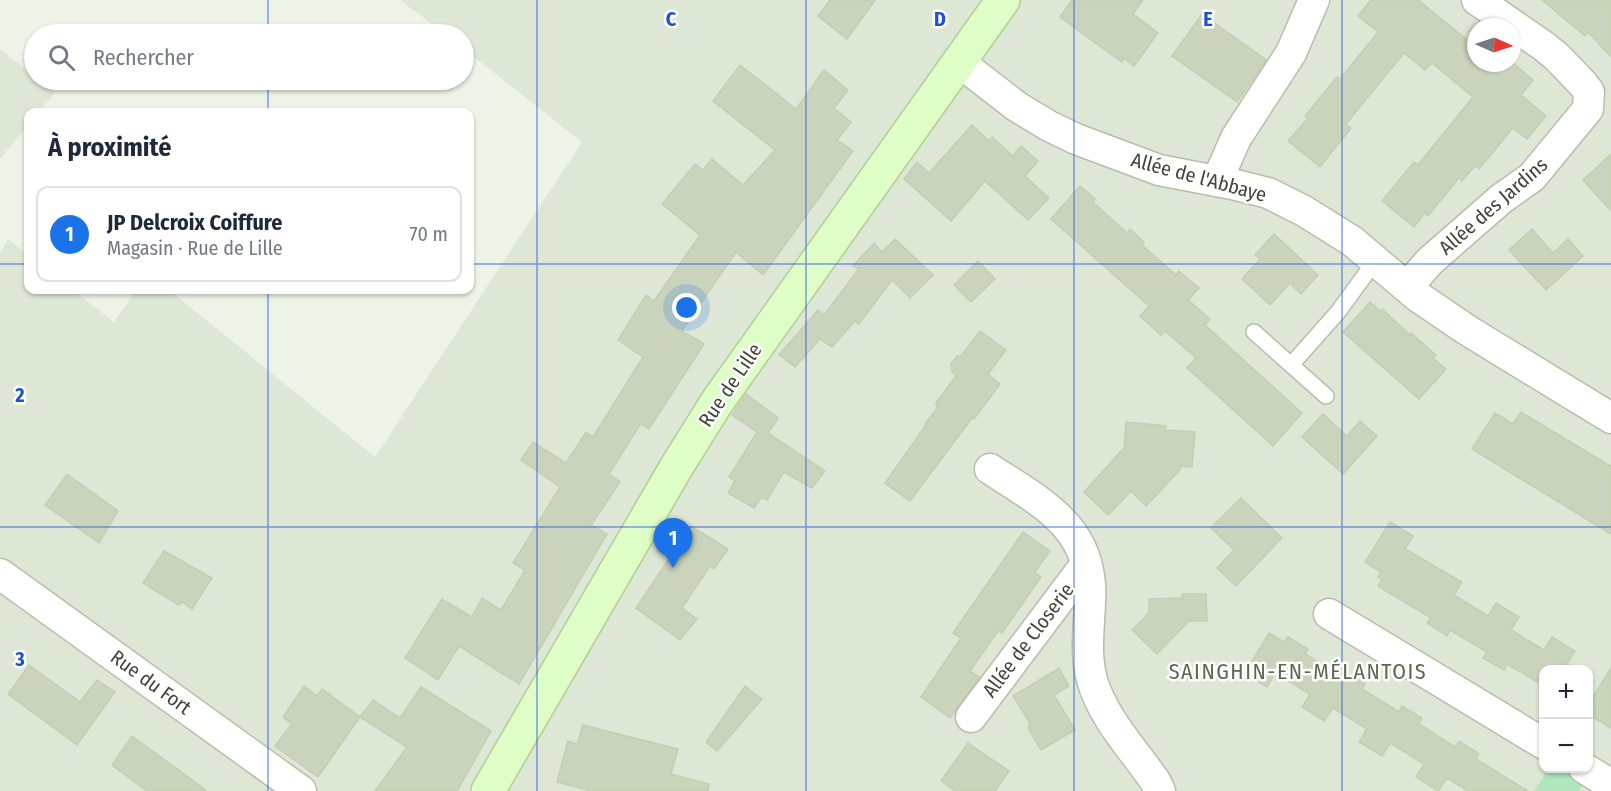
<!DOCTYPE html>
<html lang="fr">
<meta charset="utf-8">
<style>
:root{--surface:#fff;--page:#f6f6f7;--text:#1f2937;--muted:#747a83;--line:#e0e1e3;--accent:#1a73e8}
body{margin:0;font-family:"Fira Sans Condensed",sans-serif;background:var(--page);color:var(--text)}
.controls{position:absolute;right:18px;bottom:18px;display:grid;overflow:hidden;border-radius:12px;box-shadow:0 2px 4px #0004}
.controls button{width:54px;height:54px;display:grid;place-items:center;padding:0;border:0;border-bottom:2px solid var(--line);background:var(--surface);color:var(--text);font:30px sans-serif}
.compass{position:absolute;left:1467px;top:18px;width:54px;height:54px;border-radius:50%;background:var(--surface);box-shadow:0 2px 4px #0004;rotate:93deg}
.you{position:absolute;left:687px;top:308px;width:21px;height:21px;margin:-15px;border:4px solid #fff;border-radius:50%;background:#1a73e8;box-shadow:0 0 0 9px #1a73e833}
.badge{display:grid;place-items:center;width:39px;height:39px;border-radius:50%;background:var(--accent);color:#fff;font-size:20px;font-weight:700}
.pin{position:absolute;translate:-50% -50px;filter:drop-shadow(0 2px 3px #0008)}
.pin::after{content:'';position:absolute;top:32px;width:21px;height:18px;background:inherit;clip-path:polygon(0 0,100% 0,50% 100%)}
.list{margin:0;padding:0;list-style:none}
h2{display:flex;justify-content:space-between;align-items:center;height:78px;margin:0;padding:0 24px;font-size:26px}
h2 small{font-size:20px;font-weight:400;color:var(--muted)}
.list li{display:grid;grid-template-columns:39px 1fr auto;gap:18px;align-items:center;box-sizing:border-box;height:96px;margin:0 12px 12px;padding:0 12px;border:2px solid var(--line);border-radius:12px}
.list b{display:block;font-size:22px;white-space:nowrap}
.list p{margin:0;font-size:20px;white-space:nowrap;color:var(--muted)}
.list em{font-size:20px;font-style:normal;color:var(--muted)}
.icon{flex:none;width:33px;height:33px;fill:none;stroke:currentColor;stroke-width:2;stroke-linecap:round;stroke-linejoin:round}
.map{position:relative;flex:none;width:1611px;height:791px;overflow:hidden}
.search{position:absolute;background:var(--surface);box-shadow:0 2px 4px #0004;left:24px;top:24px;width:450px;height:66px;display:flex;align-items:center;gap:15px;box-sizing:border-box;padding:0 21px;border-radius:33px;color:var(--muted);font-size:22px}
.panel{position:absolute;background:var(--surface);box-shadow:0 2px 4px #0004;left:24px;top:108px;width:450px;height:186px;border-radius:12px}
.map>svg:first-child{display:block}
.residential{fill:#dee7d5;fill-rule:evenodd}
.green{fill:#b0e6be}
.building{fill:#cad4bc;stroke:#c2cfb0;stroke-width:1.5}
.lines{fill:none;stroke-linecap:round;stroke-linejoin:round}
.service-casing{stroke:#b5beaa;stroke-width:18}
.minor-casing{stroke:#b5beaa;stroke-width:33}
.secondary-casing{stroke:#b0cf95;stroke-width:36}
.service{stroke:#fff;stroke-width:15}
.minor{stroke:#fff;stroke-width:30}
.secondary{stroke:#defdc7;stroke-width:33}
.grid{fill:none;stroke:#1d4ed8;stroke-width:1.5;stroke-opacity:0.55}
.labels{text-anchor:middle;dominant-baseline:central;stroke-width:5;stroke-linejoin:round;paint-order:stroke}
.street-label{font-size:20px;fill:#3f4636;stroke:#fff}
.quarter-label{font-size:22px;letter-spacing:1.5px;fill:#5d684d;stroke:#fff}
.grid-label{font-size:20px;text-anchor:middle;font-weight:bold;fill:#1d4ed8;stroke:#fff;stroke-width:5;stroke-linejoin:round;paint-order:stroke}
</style>
<div class="map">
<svg width="1611" height="791" viewBox="0 0 1611 791">
<rect width="100%" height="100%" fill="#edf3e7"/>
<g class="residential">
<path d="M400 0H1611V791H0V253L8 239 28 255V290H73L114 322 136 290H169L375 457 582 142 464 49V34H445ZM1476 27H1512V63H1476ZM1544 670H1588V768H1544Z"/>
<polygon points="0,49 34,76 34,80 39,80 55,93 39,112 28,112 28,125 0,159"/>
</g>
<polygon class="green" points="1548,769 1567,769 1585,780 1580,789 1582,791 1534,791"/>
<g class="building">
<polygon points="830,0 875,0 847,39 818,16"/>
<polygon points="1072,0 1143,0 1133,14 1158,33 1134,66 1124,58 1122,62 1060,17"/>
<polygon points="1371,0 1418,0 1476,47 1476,63 1513,63 1533,80 1521,95 1546,116 1527,139 1513,128 1479,169 1475,166 1462,181 1459,178 1428,216 1425,213 1414,227 1382,201 1414,162 1418,165 1473,97 1432,63 1425,70 1404,53 1346,124 1351,128 1320,167 1288,141 1308,118 1305,116 1337,77 1340,79 1378,32 1358,16"/>
<polygon points="1542,0 1611,0 1611,57 1588,32 1585,36"/>
<polygon points="1202,14 1266,60 1237,102 1172,56"/>
<polygon points="740,65 796,109 824,70 848,90 834,108 851,122 837,140 853,151 763,275 736,252 682,331 704,344 649,429 641,423 609,474 620,482 591,525 607,534 519,684 459,646 438,680 405,658 442,599 472,617 482,598 501,610 525,570 513,563 560,487 521,460 533,442 566,463 586,432 593,437 643,357 618,340 646,295 654,301 700,235 662,204 695,164 703,170 712,159 743,185 775,150 713,101"/>
<polygon points="972,125 989,141 992,137 1013,156 1021,146 1038,161 1025,176 1049,198 1028,220 985,181 951,221 904,179 917,162 929,173"/>
<polygon points="1611,154 1611,211 1583,180"/>
<polygon points="1080,186 1095,199 1093,202 1127,233 1130,229 1144,242 1142,245 1176,275 1179,271 1199,288 1188,300 1210,319 1205,325 1302,413 1273,446 1187,368 1196,358 1165,331 1161,335 1140,316 1149,306 1051,219"/>
<polygon points="1532,229 1553,253 1568,239 1583,256 1546,290 1509,250"/>
<polygon points="1274,234 1318,275 1301,294 1290,283 1270,305 1242,279 1260,259 1255,255"/>
<polygon points="895,239 933,275 910,298 892,280 859,324 855,321 832,347 820,339 795,367 779,355 818,310 824,315 859,269 853,266 874,243 882,252"/>
<polygon points="978,261 995,279 971,302 954,285"/>
<polygon points="1370,302 1380,311 1382,309 1410,335 1411,333 1436,355 1433,358 1446,369 1419,399 1343,332"/>
<polygon points="980,331 1006,350 988,374 1000,384 974,419 972,418 910,501 885,483 926,425 925,424 937,408 936,403 956,376 952,372 951,364 957,356 961,356"/>
<polygon points="746,394 778,418 768,433 825,471 812,488 784,472 767,500 762,497 754,508 728,493 735,481 729,477 757,432 732,415"/>
<polygon points="1521,412 1611,466 1611,534 1472,449 1495,413 1513,424"/>
<polygon points="1323,414 1347,436 1360,421 1377,436 1343,474 1302,437"/>
<polygon points="1126,422 1166,426 1165,430 1195,432 1192,467 1181,466 1180,470 1146,506 1131,491 1108,515 1084,492 1124,448"/>
<polygon points="67,474 118,511 99,543 45,505"/>
<polygon points="1241,498 1282,538 1236,586 1217,568 1234,550 1211,528"/>
<polygon points="1390,522 1413,536 1405,549 1462,582 1454,595 1488,616 1496,603 1519,617 1511,630 1544,650 1552,637 1575,651 1567,664 1576,669 1544,669 1544,686 1507,664 1504,670 1483,658 1487,652 1450,630 1447,636 1427,623 1431,618 1378,586 1382,580 1378,577 1381,572 1365,562"/>
<polygon points="691,526 728,549 714,569 710,566 682,608 697,619 680,640 636,608"/>
<polygon points="1023,532 1050,551 1035,572 1041,577 1002,633 998,631 970,671 979,677 950,718 921,697 961,638 953,633"/>
<polygon points="164,551 212,578 192,609 182,602 179,605 143,583"/>
<polygon points="1182,594 1206,594 1207,621 1189,621 1157,654 1132,630 1149,613 1149,599 1182,598"/>
<polygon points="1269,633 1284,642 1288,637 1308,649 1305,654 1342,677 1345,672 1365,684 1362,689 1399,712 1402,706 1422,718 1419,724 1455,747 1459,741 1479,754 1476,759 1528,791 1468,791 1447,778 1438,791 1416,777 1424,764 1390,743 1382,756 1359,742 1367,729 1333,708 1324,721 1302,707 1310,694 1275,673 1267,687 1245,673"/>
<polygon points="29,665 80,702 97,680 115,692 77,745 8,694"/>
<polygon points="1059,668 1069,686 1054,695 1075,730 1041,750 1028,728 1030,723 1013,696"/>
<polygon points="1611,668 1611,728 1588,714 1588,705"/>
<polygon points="304,686 317,696 322,689 360,717 318,777 275,746 292,724 283,717"/>
<polygon points="745,686 762,699 717,751 706,742"/>
<polygon points="421,687 491,731 457,791 375,791 407,747 360,717 373,700 400,718"/>
<polygon points="583,725 678,749 671,774 709,784 708,791 591,791 557,782 568,741 577,744"/>
<polygon points="132,736 207,791 147,791 112,765"/>
<polygon points="968,743 1009,771 995,791 955,791 941,781"/>
</g>
<g class="lines">
<g class="service-casing">
<g id="service">
<polyline points="1254,332 1326,396"/>
<polyline points="1291,365 1338,312 1376,260"/>
</g>
</g>
<g class="minor-casing">
<g id="minor">
<polyline points="958,61 1016,106 1049,126 1076,139 1159,170 1232,184 1268,193 1304,211 1352,241 1417,296 1467,330 1611,418"/>
<polyline points="1217,181 1236,138 1291,53 1314,0"/>
<polyline points="1407,287 1430,261 1501,199 1532,177 1588,109 1589,92 1583,84 1557,57 1545,47 1477,0"/>
<path d="M990 469C1044 504 1095 529 1090 603 1089 629 1085 654 1092 680 1103 718 1133 749 1155 781L1160 791"/>
<polyline points="0,574 301,791"/>
<polyline points="1329,614 1544,744"/>
<polyline points="971,717 1086,564"/>
<polyline points="1584,768 1610,784"/>
</g>
</g>
<g class="secondary-casing">
<polyline id="secondary" points="488,791 677,466 717,402 1003,0"/>
</g>
<use href="#service" class="service"/>
<use href="#minor" class="minor"/>
<use href="#secondary" class="secondary"/>
</g>
<path class="grid" d="M268 0V34M537 0V791M806 0V791M1074 0V791M1342 0V791M268 80V112M0 264H28M470 264H1611M268 290V791M0 527H1611"/>
<g class="labels">
<g class="street-label">
<text transform="translate(1199 177) rotate(15)">Allée de l'Abbaye</text>
<text transform="translate(1493 206) rotate(-41)">Allée des Jardins</text>
<text transform="translate(730 385) rotate(-56)">Rue de Lille</text>
<text transform="translate(1028 640) rotate(-53)">Allée de Closerie</text>
<text transform="translate(151 682) rotate(36)">Rue du Fort</text>
</g>
<g class="quarter-label">
<text x="1298" y="671">SAINGHIN-EN-MÉLANTOIS</text>
</g>
</g>
<g class="grid-label">
<text x="671" y="26">C</text>
<text x="940" y="26">D</text>
<text x="1208" y="26">E</text>
<text x="20" y="402">2</text>
<text x="20" y="666">3</text>
</g>
</svg>
<div class="controls">
<button>+</button>
<button>−</button>
</div>
<svg class="compass" viewBox="-18 -18 36 36"><path d="M0-13l5 13h-10z" fill="#e53935"/><path d="M0 13l5-13h-10z" fill="#747a83"/></svg>
<div class="you"></div>
<div class="pin badge" style="left:673px;top:568px">1</div>
<div class="search"><svg class="icon" aria-label="search" viewBox="0 0 24 24"><circle cx="10" cy="10" r="6"/><path d="M15 15l6 6"/></svg>Rechercher</div>
<section class="panel">
<h2>À proximité<small></small></h2>
<ul class="list">
<li><span class="badge">1</span><div><b>JP Delcroix Coiffure</b><p>Magasin · Rue de Lille</p></div><em>70 m</em></li>
</ul>
</section>
</div>
